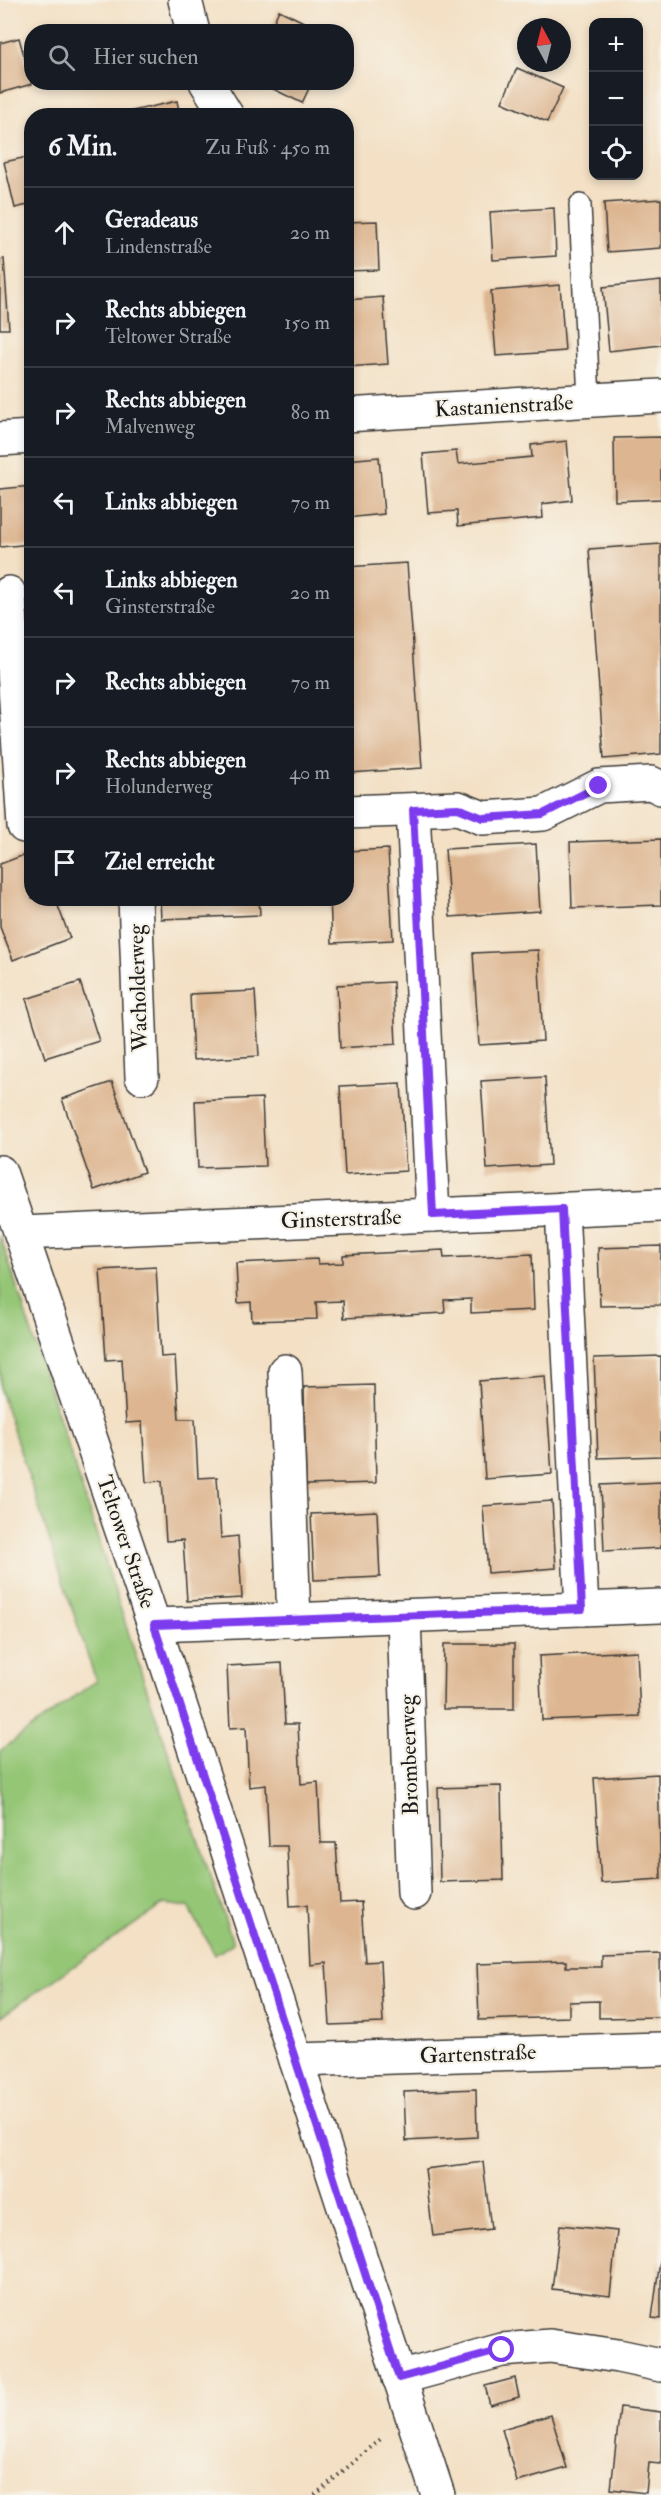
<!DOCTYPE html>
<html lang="de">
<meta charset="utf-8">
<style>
:root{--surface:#171b24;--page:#242831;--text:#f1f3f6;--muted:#9ea1a6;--line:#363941}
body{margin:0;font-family:"IM FELL Double Pica",serif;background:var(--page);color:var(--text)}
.controls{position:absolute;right:18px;top:18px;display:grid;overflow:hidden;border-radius:12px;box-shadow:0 3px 9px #0003}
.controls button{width:54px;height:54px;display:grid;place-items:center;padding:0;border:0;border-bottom:2px solid var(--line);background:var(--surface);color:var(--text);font:30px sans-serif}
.compass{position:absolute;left:517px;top:18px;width:54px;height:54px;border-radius:50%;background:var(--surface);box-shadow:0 3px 9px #0003;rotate:353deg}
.stop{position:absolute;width:18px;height:18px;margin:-14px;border:4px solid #7c3aed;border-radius:50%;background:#fff}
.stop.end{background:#7c3aed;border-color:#fff;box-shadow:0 2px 6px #0008}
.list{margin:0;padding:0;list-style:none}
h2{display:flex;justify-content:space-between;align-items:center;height:78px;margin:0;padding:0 24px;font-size:26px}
h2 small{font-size:20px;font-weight:400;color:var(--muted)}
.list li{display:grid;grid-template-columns:39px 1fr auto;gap:18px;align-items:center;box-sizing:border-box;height:90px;padding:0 24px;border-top:2px solid var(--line)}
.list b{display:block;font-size:22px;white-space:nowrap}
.list p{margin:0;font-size:20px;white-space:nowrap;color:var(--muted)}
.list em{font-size:20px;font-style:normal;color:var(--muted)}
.icon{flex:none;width:33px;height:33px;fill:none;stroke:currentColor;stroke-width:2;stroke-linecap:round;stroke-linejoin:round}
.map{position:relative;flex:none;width:661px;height:2495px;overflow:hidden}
.search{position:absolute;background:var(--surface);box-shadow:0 3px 9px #0003;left:24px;top:24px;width:330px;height:66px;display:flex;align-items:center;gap:15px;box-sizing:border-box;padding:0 21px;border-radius:24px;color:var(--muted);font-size:22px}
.panel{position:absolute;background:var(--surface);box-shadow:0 3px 9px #0003;left:24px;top:108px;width:330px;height:798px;border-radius:24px}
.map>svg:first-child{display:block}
.green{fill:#94c676;stroke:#587149;stroke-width:1.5}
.building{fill:#ddb691}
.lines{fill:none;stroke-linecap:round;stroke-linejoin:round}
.lane-casing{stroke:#3c3935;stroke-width:24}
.street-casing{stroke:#3c3935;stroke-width:36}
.path{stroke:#3c3935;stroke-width:4;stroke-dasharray:1.5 4.5;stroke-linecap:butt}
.lane{stroke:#fff;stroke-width:21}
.street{stroke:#fff;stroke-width:33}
.route{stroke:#7c3aed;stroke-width:8}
.labels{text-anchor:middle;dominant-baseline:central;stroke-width:4.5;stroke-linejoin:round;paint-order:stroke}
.street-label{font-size:22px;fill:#1c1c1c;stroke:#f7f3e8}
</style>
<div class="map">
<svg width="661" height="2495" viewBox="0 0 661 2495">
<rect width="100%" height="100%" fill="#f7f3e8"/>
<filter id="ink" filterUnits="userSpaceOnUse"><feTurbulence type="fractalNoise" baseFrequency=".0167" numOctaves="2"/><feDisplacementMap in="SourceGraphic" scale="12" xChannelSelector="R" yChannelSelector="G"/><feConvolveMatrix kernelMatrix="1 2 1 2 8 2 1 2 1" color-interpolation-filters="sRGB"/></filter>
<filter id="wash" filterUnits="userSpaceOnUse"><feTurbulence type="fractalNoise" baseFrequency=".008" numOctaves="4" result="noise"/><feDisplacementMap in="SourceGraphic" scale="24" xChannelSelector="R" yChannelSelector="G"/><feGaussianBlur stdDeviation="1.35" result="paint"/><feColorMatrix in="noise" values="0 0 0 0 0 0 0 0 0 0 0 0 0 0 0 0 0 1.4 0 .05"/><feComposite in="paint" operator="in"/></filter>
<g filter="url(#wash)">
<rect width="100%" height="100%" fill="#f3e0c5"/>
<polygon class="green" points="0,1235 141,1672 233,1943 215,1955 189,1907 164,1904 0,2017 0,1751 96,1681 0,1390"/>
<g id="blocks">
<g class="building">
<polygon points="279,10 324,32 269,32"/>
<polygon points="19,38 32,84 0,93 0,43"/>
<polygon points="517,68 563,88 547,122 502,102"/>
<polygon points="259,82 312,82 302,103"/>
<polygon points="177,101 180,116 114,116 114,115"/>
<polygon points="32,156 32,204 15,208 4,162"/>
<polygon points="661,199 661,248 607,252 604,203"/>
<polygon points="554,208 556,256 493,260 490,212"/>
<polygon points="377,221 379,270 346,271 346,222"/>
<polygon points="4,259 9,329 0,329 0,260"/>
<polygon points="661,281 661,345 609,351 603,287"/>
<polygon points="560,285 565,351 496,356 491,291"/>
<polygon points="383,297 388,364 346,367 346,300"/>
<polygon points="661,437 661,499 615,501 614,438"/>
<polygon points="567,441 572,500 542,504 543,518 458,526 457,511 428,513 423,454 456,451 458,464 532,457 531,445"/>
<polygon points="379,457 384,514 346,518 346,460"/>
<polygon points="32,486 32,544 0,547 0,489"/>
<polygon points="661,544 661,754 604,759 589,549"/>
<polygon points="407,563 422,768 350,773 346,729 346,567"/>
<polygon points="661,839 661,905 572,908 570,842"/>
<polygon points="536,844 540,911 450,917 445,849"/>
<polygon points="388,849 393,940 332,943 330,898 346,898 346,851"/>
<polygon points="32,852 32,898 55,898 70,938 13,960 0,927 0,864"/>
<polygon points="160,898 259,898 260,915 161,919"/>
<polygon points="538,950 543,1041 479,1045 473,953"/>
<polygon points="80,982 99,1041 45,1058 26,999"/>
<polygon points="393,982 396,1044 340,1048 337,985"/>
<polygon points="255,991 259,1056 193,1060 190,994"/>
<polygon points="545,1077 550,1165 487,1169 481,1081"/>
<polygon points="112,1082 144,1172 94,1190 62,1099"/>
<polygon points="401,1083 406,1171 345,1175 340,1086"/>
<polygon points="262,1098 265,1166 198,1168 195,1101"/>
<polygon points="661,1246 661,1305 600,1306 598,1248"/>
<polygon points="443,1250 444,1258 532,1254 534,1310 471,1313 471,1299 444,1300 445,1313 344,1318 343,1301 316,1302 317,1319 252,1321 251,1302 238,1303 236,1263 317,1259 318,1264 343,1263 343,1255"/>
<polygon points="156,1267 161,1357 175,1356 179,1419 195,1419 198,1478 217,1477 221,1538 238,1536 242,1598 187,1601 183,1540 166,1541 162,1481 146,1482 142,1422 126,1423 122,1359 106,1360 100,1270"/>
<polygon points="661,1356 661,1456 598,1458 594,1358"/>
<polygon points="545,1376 552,1474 485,1479 479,1381"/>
<polygon points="374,1385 376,1483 306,1485 304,1387"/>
<polygon points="661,1482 661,1548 604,1551 601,1485"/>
<polygon points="552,1501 556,1568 488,1573 483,1506"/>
<polygon points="377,1511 380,1577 314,1580 311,1514"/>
<polygon points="444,1644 514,1644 514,1709 443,1709"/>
<polygon points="637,1651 640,1716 542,1720 539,1656"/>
<polygon points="282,1663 285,1724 298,1724 301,1784 318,1782 321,1843 336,1843 340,1903 361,1902 365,1962 380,1961 383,2023 330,2025 326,1963 310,1965 307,1905 290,1906 287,1846 269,1846 266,1785 249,1787 246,1727 230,1728 227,1666"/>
<polygon points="658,1774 661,1879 601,1883 594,1778"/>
<polygon points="501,1786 503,1880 440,1882 438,1788"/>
<polygon points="660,1953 661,2017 599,2018 599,2001 569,2002 569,2017 479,2020 477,1964 566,1961 566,1967 601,1967 601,1955"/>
<polygon points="476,2089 477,2137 406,2141 404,2092"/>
<polygon points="483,2162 491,2229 433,2236 425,2169"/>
<polygon points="560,2225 617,2231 610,2296 552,2289"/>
<polygon points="660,2261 661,2261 661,2319 652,2318"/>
<polygon points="515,2378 519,2397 490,2405 485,2386"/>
<polygon points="620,2407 661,2412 661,2464 649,2463 646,2493 611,2489"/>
<polygon points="551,2415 567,2468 517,2482 502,2429"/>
</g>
</g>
</g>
<g filter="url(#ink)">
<use href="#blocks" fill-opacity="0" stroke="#3c3935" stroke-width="1.5"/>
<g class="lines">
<g class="lane-casing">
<polyline id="lane" points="580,205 589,400"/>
</g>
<g class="street-casing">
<g id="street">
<polyline points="185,0 193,32"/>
<polyline points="206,82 227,116"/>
<polyline points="346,415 661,396"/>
<polyline points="0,439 32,437"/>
<polyline points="9,593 24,826"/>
<polyline points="413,810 433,1215"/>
<polyline points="346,812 458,808 483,818 543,814 599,786 651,783 661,788"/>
<polyline points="135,898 142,1077"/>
<polyline points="0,1172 154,1625 438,2495"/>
<polyline points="562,1209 582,1609"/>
<polyline points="21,1233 661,1205"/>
<polyline points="285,1371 294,1621"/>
<polyline points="404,1617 414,1893"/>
<polyline points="154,1625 661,1606"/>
<polyline points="296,2060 661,2049"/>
<polyline points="399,2378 502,2350 550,2346 618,2356 661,2365"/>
</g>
</g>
<polyline class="path" points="315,2495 382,2438"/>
<use href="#lane" class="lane"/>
<use href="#street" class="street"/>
</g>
</g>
<g class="lines" filter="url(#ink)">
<polyline class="route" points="502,2350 399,2378 154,1625 582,1609 562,1209 433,1215 413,810 458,808 483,818 543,814 599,786"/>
</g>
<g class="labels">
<g class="street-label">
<text transform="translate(504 406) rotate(-3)">Kastanienstraße</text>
<text transform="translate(138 988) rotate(-92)">Wacholderweg</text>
<text transform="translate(341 1219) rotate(-2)">Ginsterstraße</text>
<text transform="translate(126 1542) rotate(71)">Teltower Straße</text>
<text transform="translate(409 1755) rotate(-92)">Brombeerweg</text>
<text transform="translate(478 2054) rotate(-2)">Gartenstraße</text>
</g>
</g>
</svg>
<div class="controls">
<button>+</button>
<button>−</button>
<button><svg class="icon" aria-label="locate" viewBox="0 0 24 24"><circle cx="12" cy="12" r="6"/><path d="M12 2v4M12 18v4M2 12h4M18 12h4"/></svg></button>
</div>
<svg class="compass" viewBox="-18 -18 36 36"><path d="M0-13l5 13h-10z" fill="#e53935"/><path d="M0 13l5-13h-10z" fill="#9ea1a6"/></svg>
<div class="stop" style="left:502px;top:2350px"></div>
<div class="stop end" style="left:599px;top:786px"></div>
<div class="search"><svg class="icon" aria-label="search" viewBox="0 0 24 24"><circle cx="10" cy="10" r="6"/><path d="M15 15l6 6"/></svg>Hier suchen</div>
<section class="panel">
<h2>6 Min.<small>Zu Fuß · 450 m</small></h2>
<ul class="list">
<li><svg class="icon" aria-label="ahead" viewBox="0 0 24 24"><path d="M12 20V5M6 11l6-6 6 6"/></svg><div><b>Geradeaus</b><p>Lindenstraße</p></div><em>20 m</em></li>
<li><svg class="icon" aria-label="right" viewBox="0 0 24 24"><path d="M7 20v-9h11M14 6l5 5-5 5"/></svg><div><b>Rechts abbiegen</b><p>Teltower Straße</p></div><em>150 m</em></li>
<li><svg class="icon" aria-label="right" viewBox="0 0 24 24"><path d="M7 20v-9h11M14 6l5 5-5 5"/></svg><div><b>Rechts abbiegen</b><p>Malvenweg</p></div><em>80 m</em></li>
<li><svg class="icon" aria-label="left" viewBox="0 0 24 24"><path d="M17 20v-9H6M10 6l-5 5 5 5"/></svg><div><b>Links abbiegen</b></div><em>70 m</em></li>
<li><svg class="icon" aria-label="left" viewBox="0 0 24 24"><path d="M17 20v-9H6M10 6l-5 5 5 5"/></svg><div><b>Links abbiegen</b><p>Ginsterstraße</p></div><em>20 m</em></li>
<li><svg class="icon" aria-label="right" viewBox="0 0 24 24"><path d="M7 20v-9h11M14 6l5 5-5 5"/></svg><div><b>Rechts abbiegen</b></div><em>70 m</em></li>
<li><svg class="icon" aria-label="right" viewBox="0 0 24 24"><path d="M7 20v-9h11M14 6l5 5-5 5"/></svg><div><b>Rechts abbiegen</b><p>Holunderweg</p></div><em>40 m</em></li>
<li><svg class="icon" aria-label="arrive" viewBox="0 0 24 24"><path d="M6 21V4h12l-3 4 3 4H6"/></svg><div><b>Ziel erreicht</b></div></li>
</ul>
</section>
</div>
